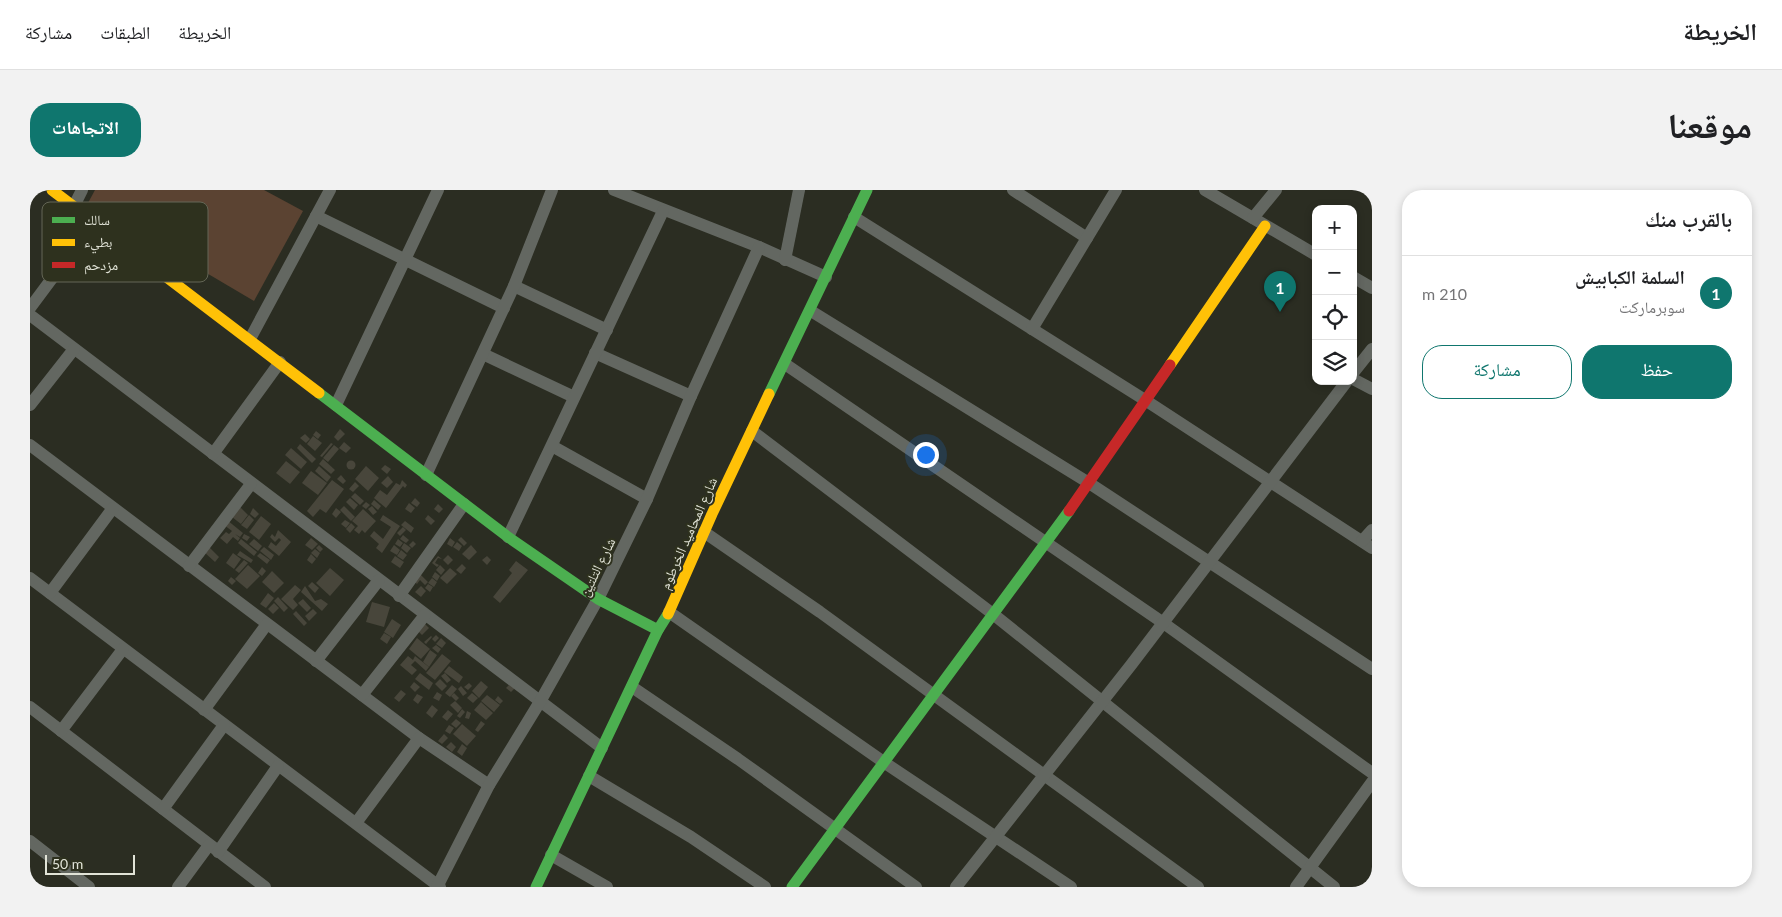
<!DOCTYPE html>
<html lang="ar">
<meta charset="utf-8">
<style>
:root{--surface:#fff;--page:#f2f2f2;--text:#202124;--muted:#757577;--line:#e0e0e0;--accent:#0f766e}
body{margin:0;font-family:Lato,"Noto Naskh Arabic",sans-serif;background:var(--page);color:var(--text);direction:rtl}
.controls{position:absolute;right:15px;top:15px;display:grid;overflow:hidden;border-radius:10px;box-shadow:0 2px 8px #0003}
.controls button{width:45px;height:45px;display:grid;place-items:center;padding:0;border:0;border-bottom:1px solid var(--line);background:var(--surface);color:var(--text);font:25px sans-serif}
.scale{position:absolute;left:15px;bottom:12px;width:90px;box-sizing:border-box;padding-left:5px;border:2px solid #e1e3d7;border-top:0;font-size:14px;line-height:18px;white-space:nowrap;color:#e1e3d7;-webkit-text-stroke:4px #2e311e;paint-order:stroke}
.you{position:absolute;left:895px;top:264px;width:18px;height:18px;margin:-12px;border:4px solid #fff;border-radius:50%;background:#1a73e8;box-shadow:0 0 0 8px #1a73e833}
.badge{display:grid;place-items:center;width:32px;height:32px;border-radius:50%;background:var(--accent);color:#fff;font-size:16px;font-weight:700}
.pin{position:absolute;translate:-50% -41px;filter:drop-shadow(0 1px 2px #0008)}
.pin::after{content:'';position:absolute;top:26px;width:18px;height:15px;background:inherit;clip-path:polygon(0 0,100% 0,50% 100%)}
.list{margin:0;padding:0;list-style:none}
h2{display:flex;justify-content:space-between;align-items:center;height:65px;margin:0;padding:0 20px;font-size:21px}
h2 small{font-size:16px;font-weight:400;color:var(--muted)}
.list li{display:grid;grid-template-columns:32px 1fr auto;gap:15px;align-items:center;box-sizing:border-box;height:75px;padding:0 20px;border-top:1px solid var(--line)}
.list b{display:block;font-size:19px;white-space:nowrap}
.list p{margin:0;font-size:16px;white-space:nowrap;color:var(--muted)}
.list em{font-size:16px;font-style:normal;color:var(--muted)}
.actions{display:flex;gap:10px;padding:15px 20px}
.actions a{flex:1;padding:11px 0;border:1px solid var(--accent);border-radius:20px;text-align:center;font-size:18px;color:var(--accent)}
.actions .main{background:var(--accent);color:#fff}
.icon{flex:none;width:28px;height:28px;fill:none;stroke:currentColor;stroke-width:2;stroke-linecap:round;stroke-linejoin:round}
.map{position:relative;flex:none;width:1342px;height:697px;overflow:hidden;direction:ltr;border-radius:20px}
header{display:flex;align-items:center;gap:30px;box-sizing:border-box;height:70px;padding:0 25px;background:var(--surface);border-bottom:1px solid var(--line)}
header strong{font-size:24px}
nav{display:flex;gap:28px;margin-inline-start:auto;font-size:18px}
.intro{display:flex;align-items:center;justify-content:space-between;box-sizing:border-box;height:120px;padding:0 30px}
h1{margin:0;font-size:35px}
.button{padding:12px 22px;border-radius:20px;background:var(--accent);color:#fff;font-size:18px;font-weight:700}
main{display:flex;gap:30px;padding:0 30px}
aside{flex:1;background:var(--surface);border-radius:20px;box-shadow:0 2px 8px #0003}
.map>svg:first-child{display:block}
.green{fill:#5b4332}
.building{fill:#48463b}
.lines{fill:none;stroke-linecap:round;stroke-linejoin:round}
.street{stroke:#636761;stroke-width:12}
.fast{stroke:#4caf50;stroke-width:11}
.slow{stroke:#ffc107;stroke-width:11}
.jam{stroke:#c62828;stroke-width:11}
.labels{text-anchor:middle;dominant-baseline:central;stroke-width:4;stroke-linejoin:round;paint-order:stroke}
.street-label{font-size:14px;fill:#e1e3d7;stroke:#2e311e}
.key{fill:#2e311e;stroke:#646656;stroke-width:1}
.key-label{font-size:14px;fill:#e1e3d7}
</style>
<header>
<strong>الخريطة</strong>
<nav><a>الخريطة</a><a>الطبقات</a><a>مشاركة</a></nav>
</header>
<div class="intro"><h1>موقعنا</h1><a class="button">الاتجاهات</a></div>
<main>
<aside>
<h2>بالقرب منك<small></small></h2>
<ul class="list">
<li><span class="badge">1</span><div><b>السلمة الكبابيش</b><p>سوبرماركت</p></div><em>210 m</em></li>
</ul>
<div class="actions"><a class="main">حفظ</a><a>مشاركة</a></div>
</aside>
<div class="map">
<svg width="1342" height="697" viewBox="0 0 1342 697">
<rect width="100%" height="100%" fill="#2b2d22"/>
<polygon class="green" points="65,0 234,0 273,21 224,111 58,13"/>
<g class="building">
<polygon points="310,239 315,244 308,251 304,247"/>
<polygon points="286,241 291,245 288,249 283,245"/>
<polygon points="275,244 280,249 276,253 270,248"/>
<polygon points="283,246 292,253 285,261 277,254"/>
<polygon points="314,252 321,258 316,263 309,258"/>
<polygon points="301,253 303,254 292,267 290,266"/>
<polygon points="270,254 286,269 282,273 267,258"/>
<polygon points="304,255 309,259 298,272 293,268"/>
<polygon points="261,258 277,272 271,279 255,265"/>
<polygon points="293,269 305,280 301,284 289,274"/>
<circle cx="321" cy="275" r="4.5"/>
<polygon points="256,271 270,282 260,294 246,283"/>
<polygon points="355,275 361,279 357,284 351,279"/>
<polygon points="289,276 301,287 297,292 285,281"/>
<polygon points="336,276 349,288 338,301 325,289"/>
<polygon points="281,281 297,293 288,305 272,293"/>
<polygon points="311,285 316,291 313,294 307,289"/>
<polygon points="358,286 363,292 357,298 351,293"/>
<polygon points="302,290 314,299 296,323 290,319 283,327 277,321"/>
<polygon points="372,290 377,295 375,298 373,296 356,318 344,308 350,300 357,305 366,293 370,295"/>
<polygon points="325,292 329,296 323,302 319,299"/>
<polygon points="325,303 334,311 330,315 321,307"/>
<polygon points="320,308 328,315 324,320 316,312"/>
<polygon points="385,308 390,313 387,317 381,313"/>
<polygon points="344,310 351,316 348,320 341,314"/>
<polygon points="336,312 340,315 336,319 332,316"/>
<polygon points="379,313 385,318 381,323 375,319"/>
<polygon points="408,314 413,319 409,323 404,319"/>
<polygon points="314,316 325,327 321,331 310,320"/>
<polygon points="342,316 347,322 343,325 338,319"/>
<polygon points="210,317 218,325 211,334 202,327"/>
<polygon points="223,318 229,324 225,328 220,324"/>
<polygon points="306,318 311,322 306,328 302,324"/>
<polygon points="333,319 346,331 335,343 332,340 329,344 324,340 328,336 322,331"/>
<polygon points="219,325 224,330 217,339 211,335"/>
<polygon points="353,325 370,336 352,363 346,358 349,354 340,346 344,341 353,349 361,337 350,330"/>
<polygon points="398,325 405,331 401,335 395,329"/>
<polygon points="231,326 241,334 229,350 219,342"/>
<polygon points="197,330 213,343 210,347 205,344 210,348 208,351 203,347 197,354 190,348 196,342 199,344 202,341 194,335"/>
<polygon points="315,330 320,333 316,338 311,334"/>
<polygon points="375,331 384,338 381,343 371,335"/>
<polygon points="321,333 325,337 320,343 316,339"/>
<polygon points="373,337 376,340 370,346 367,343"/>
<polygon points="248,340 261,352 249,366 238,357 241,352 246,356 251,350 249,348 245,352 240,347 242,344 245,347"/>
<polygon points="214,344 220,347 217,351 212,348"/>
<polygon points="373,345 379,350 376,353 370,349"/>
<polygon points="431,347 437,353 434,356 428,350"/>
<polygon points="281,348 288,354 282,360 275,355"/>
<polygon points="420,348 425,352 422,357 417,354"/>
<polygon points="211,349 227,362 224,366 208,353"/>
<polygon points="224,349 232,356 228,361 219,354"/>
<polygon points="368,349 373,353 370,357 365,354"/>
<polygon points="383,351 386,354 382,358 379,355"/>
<polygon points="427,352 432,356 429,361 423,357"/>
<polygon points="374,353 381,358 377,363 371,358"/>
<polygon points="289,355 293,359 290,362 286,358"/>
<polygon points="364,355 370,360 367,365 360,361"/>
<polygon points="441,355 447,362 439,370 432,364"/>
<polygon points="179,357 189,367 185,372 174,362"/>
<polygon points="234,357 244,365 241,370 230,361"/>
<polygon points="285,359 290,363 287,368 281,363"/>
<polygon points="371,360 377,365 373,370 367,366"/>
<polygon points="210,361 223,370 221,373 207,365"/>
<polygon points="203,363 211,369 204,379 196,373"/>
<polygon points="230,363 240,370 237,374 227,366"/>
<polygon points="281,364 286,369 282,374 277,370"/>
<polygon points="418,365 423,370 418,375 413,370"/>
<polygon points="365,366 374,372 370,378 361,372"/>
<polygon points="408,366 412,369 408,368 405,373 409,375 407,377 402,373"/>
<polygon points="457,366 461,370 457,375 452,370"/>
<polygon points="214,370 218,373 209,383 205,380"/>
<polygon points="486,371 498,380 470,413 463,407 482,383 479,380"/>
<polygon points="432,374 436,378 431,384 426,380"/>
<polygon points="218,375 230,386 217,399 205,389"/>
<polygon points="410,375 415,380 411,385 406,380"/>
<polygon points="232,377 236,381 232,386 228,383"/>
<polygon points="300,378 314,390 300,406 286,393"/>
<polygon points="420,378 427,384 417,394 410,388"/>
<polygon points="242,381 254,393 244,403 232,392"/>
<polygon points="405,382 410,386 407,391 402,387"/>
<polygon points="389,383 398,392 395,395 390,390 387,394 382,390"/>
<polygon points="201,387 206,391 202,395 198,391"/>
<polygon points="402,388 407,392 404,397 398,393"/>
<polygon points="282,392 289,398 285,403 278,396"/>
<polygon points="398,394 403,397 400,402 395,398"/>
<polygon points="265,395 271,400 263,409 268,415 263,420 251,409"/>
<polygon points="275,396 285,411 291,409 298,414 292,421 271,402"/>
<polygon points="391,396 396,401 391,407 385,402"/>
<polygon points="238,403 244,408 236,418 230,414"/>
<polygon points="248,407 258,418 254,422 244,411"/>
<polygon points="273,409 281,418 277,422 268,413"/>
<polygon points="342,412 360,417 354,437 336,432"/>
<polygon points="244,413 249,418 243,424 238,419"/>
<polygon points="283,419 287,423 279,431 275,426"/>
<polygon points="266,421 277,433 274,436 263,424"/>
<polygon points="362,429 371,435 363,448 354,442"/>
<polygon points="394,433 399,438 392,445 387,440"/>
<polygon points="354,443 361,447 357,454 350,449"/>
<polygon points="406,445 409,448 405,452 402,449"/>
<polygon points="401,446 402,447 396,454 394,452"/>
<polygon points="387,448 400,459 391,469 379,459"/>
<polygon points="411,448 416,453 412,458 406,454"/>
<polygon points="406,455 411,459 408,463 402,458"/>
<polygon points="400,460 407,465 399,477 393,472"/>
<polygon points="412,464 421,471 405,490 396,483"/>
<polygon points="378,466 383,470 385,466 399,477 396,481 385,471 381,475 387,480 382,485 370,475"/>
<polygon points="419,476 433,487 429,493 414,482"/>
<polygon points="390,483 403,493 399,500 385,489"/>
<polygon points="415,483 421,490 417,493 411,486"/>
<polygon points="410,489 417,496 412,501 405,494"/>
<polygon points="451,491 458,497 449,508 442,501"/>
<polygon points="384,492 390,497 385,502 380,497"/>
<polygon points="439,493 442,496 438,500 434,497"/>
<polygon points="481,493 485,498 481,502 476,498"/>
<polygon points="422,495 427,499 420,507 415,503"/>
<polygon points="431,496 437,503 433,506 428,499"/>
<polygon points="371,500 376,504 369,512 364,508"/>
<polygon points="407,502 412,505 409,511 403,508"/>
<polygon points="424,503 429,508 426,511 421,506"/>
<polygon points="442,503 448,508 443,513 437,508"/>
<polygon points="387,504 393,507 388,514 383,510"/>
<polygon points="457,505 470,515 464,522 451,511"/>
<polygon points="468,506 473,511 470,514 465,510"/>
<polygon points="425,511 432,518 428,523 420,515"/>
<polygon points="451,512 463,523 456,530 444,520"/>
<polygon points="402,515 408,520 402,528 396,523"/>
<polygon points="432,519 435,522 430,528 427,526"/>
<polygon points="418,520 423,524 417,531 412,527"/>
<polygon points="437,521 441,523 439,529 435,528"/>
<polygon points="426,529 431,533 426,538 421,534"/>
<polygon points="451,531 455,534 448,542 445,540"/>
<polygon points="432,534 446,546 437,556 423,544"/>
<polygon points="419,535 424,538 420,544 415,541"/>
<polygon points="414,544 418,548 412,554 408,551"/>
<polygon points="421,552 426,557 422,562 416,557"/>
<polygon points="432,554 437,558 432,566 427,562"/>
</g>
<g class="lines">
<g class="street">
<polyline points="584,0 729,57 796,87"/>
<polyline points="983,0 1057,48"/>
<polyline points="1175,0 1286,65"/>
<polyline points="44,16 52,0"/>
<polyline points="286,26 474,118"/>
<polyline points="824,27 1115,210 1342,358"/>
<polyline points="1223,28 1246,0"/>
<polyline points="755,70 769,0"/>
<polyline points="1323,87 1342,98"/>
<polyline points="484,96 577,140"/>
<polyline points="0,118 64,32"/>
<polyline points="781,121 1059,293 1342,479"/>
<polyline points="0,125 572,558"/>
<polyline points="1002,139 1086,0"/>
<polyline points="220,149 300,0"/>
<polyline points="565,163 661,206"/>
<polyline points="453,164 544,207"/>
<polyline points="755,174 1132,432 1342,583"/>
<polyline points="1323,183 1342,159"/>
<polyline points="1323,189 1342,199"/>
<polyline points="0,215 44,159"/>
<polyline points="306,215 408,0"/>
<polyline points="722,241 963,424 1304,697"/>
<polyline points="0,255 389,548 459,595"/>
<polyline points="522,256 617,309"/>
<polyline points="183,264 250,172"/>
<polyline points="396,285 484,96 522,0"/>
<polyline points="674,342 790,422 1168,697"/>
<polyline points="478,347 633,21"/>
<polyline points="1332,351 1342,340"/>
<polyline points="159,376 221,294"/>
<polyline points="0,388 410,697"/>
<polyline points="20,403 83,318"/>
<polyline points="369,406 434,314"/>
<polyline points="639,422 855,573 1041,697"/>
<polyline points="286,471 349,390"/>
<polyline points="602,497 708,569 886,697"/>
<polyline points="332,505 395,425"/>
<polyline points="0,517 235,697"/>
<polyline points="174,520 237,434"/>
<polyline points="31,541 93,459"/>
<polyline points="559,586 661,647 735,697"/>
<polyline points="133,619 194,535"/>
<polyline points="326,633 389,548"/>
<polyline points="0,651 59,697"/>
<polyline points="188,662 248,576"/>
<polyline points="521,665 577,697"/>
<polyline points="148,697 179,655"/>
<polyline points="407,697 459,595 511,510 568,409 617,309 661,206 729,57"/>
<polyline points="926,697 1101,475 1317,191"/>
<polyline points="1266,697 1342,592"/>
</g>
<g class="fast">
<polyline points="289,203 478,347 568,409 628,440"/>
<polyline points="739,204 837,0"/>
<polyline points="506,697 628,440 638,424"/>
<polyline points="762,697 1039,321"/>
</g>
<g class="slow">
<polyline points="22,0 289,203"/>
<polyline points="1140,175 1235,36"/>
<polyline points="638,424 682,324 739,204"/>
</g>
<polyline class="jam" points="1039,321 1140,175"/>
</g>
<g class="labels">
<g class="street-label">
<text transform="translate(658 343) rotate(-66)">شارع المحاميد الخرطوم</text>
<text transform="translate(567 377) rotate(-64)">شارع التلتين</text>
</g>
</g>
<rect x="12" y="12" width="166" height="80" rx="8" class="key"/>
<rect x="22" y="27" width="23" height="6" fill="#4caf50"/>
<rect x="22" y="49" width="23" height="7" fill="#ffc107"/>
<rect x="22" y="72" width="23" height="6" fill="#c62828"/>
<g class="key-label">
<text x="54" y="35">سالك</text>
<text x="54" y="57">بطيء</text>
<text x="54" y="80">مزدحم</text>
</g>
</svg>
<div class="controls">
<button>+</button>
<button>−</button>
<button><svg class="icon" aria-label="locate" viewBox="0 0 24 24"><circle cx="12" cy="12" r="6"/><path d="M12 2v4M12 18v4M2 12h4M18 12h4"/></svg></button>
<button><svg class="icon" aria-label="layers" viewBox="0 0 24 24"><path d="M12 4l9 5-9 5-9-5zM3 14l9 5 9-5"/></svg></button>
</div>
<div class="scale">50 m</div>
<div class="you"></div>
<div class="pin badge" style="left:1250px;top:122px">1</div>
</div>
</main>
